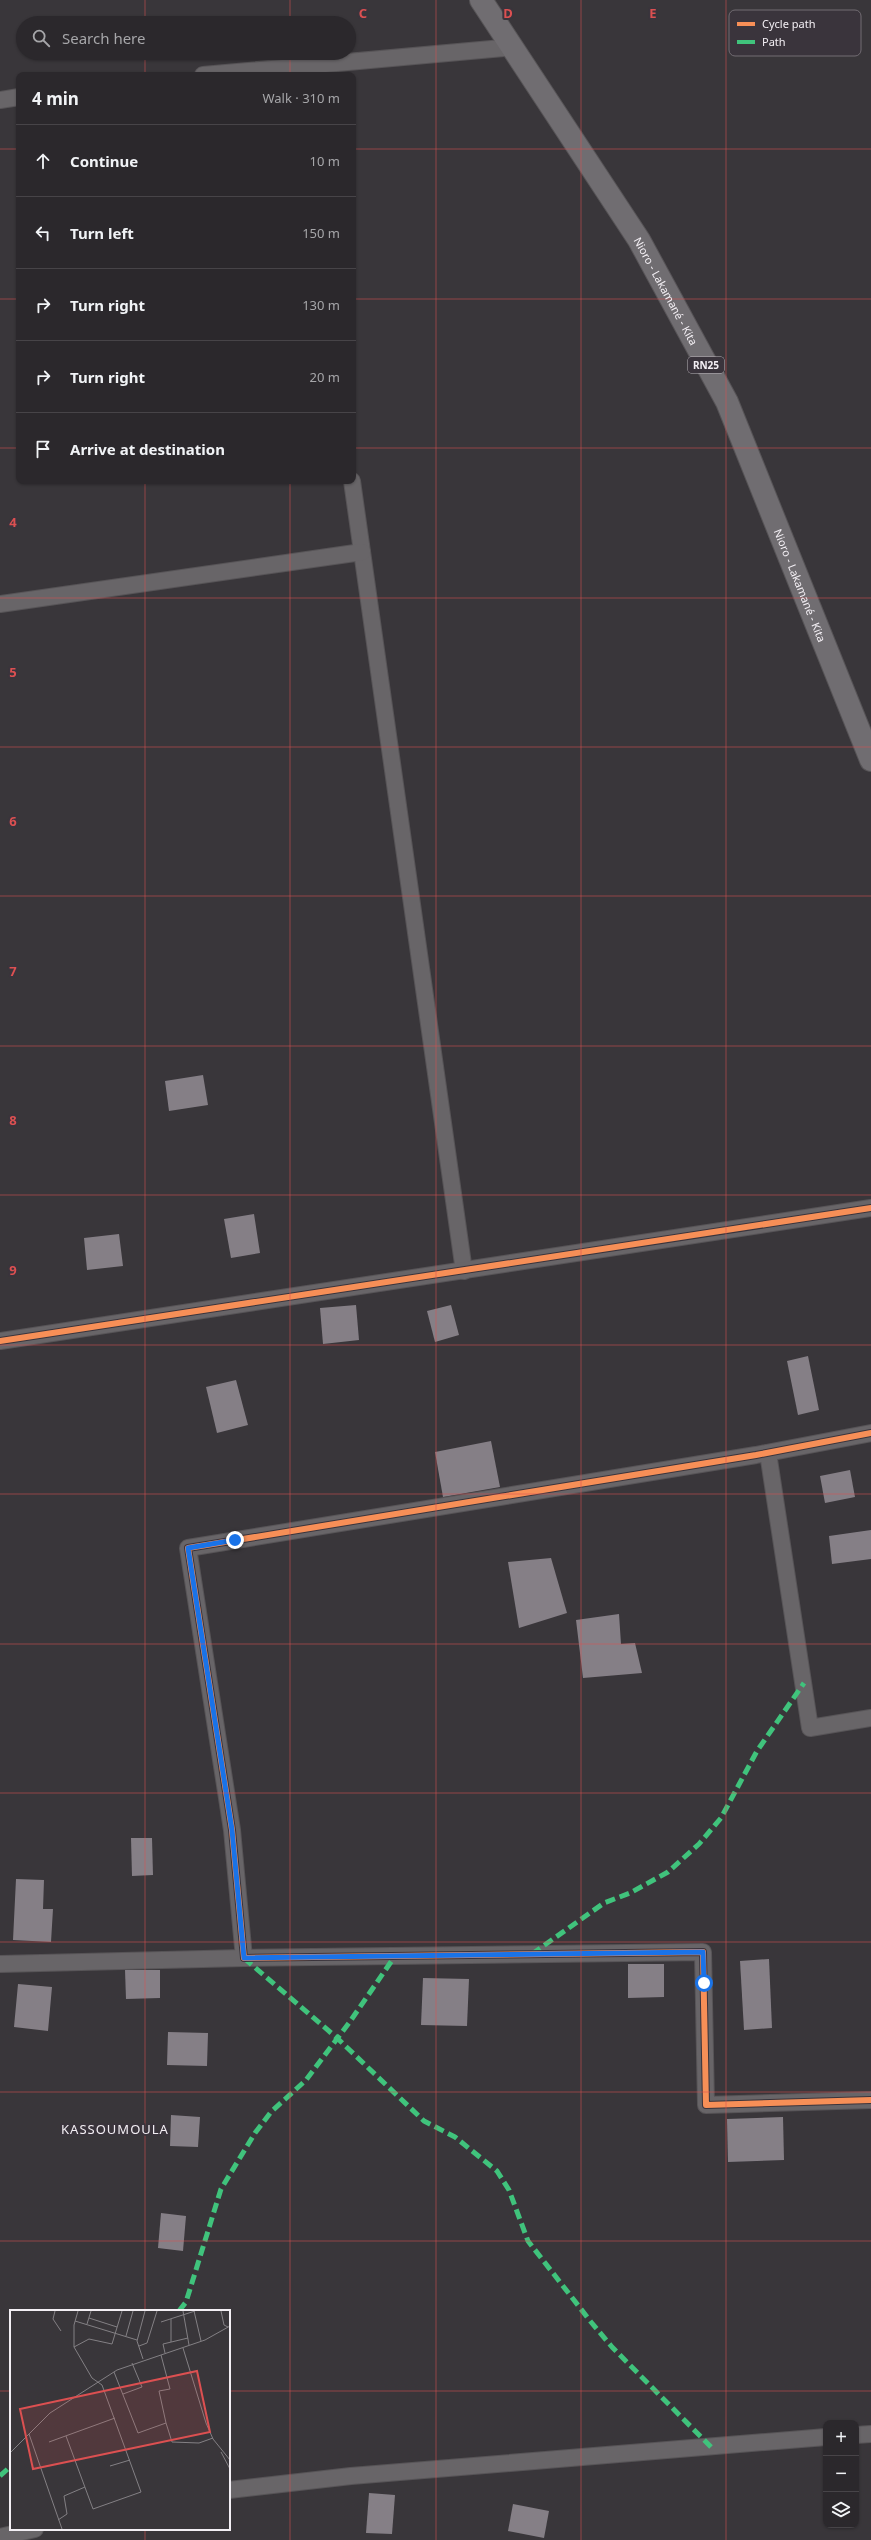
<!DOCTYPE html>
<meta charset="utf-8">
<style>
:root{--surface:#2b282c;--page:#333034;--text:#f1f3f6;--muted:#a6a6a9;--line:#474448}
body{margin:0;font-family:"Noto Sans",sans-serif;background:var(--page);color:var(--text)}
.controls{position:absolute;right:12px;bottom:12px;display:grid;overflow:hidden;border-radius:8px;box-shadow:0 1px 3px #0004}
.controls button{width:36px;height:36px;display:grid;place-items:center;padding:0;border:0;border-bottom:1px solid var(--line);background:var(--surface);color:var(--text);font:20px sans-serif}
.stop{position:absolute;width:12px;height:12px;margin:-9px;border:3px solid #1a73e8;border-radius:50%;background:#fff}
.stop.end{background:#1a73e8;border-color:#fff;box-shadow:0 1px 4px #0008}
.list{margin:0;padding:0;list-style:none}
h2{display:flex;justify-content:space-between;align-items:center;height:52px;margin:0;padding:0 16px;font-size:17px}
h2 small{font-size:13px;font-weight:400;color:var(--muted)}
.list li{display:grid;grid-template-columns:26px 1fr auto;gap:12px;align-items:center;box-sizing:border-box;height:72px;padding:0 16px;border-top:1px solid var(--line)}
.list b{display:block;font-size:15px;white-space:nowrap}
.list em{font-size:13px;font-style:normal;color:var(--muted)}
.icon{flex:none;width:22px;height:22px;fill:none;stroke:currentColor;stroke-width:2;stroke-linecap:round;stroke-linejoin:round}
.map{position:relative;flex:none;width:871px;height:2540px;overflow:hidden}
.search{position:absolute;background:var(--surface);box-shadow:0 1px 3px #0004;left:16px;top:16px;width:340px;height:44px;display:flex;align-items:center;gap:10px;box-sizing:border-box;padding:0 14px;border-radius:22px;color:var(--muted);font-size:15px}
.panel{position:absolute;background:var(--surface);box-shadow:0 1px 3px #0004;left:16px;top:72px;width:340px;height:412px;border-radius:8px}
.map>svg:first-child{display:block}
.building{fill:#857f86}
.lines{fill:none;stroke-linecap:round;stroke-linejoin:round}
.minor-casing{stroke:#575457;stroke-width:18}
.primary-casing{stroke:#575457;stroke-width:24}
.minor{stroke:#686568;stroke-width:16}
.primary{stroke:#706d71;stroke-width:22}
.quiet{stroke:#40c37c;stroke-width:5;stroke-dasharray:10 5;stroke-linecap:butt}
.cycleway-casing{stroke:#3a343c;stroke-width:8}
.cycleway{stroke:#f78f57;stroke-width:6}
.route{stroke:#1a73e8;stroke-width:5}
.grid{fill:none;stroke:#dc5051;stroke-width:1;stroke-opacity:0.55}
.labels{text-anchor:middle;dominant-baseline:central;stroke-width:4;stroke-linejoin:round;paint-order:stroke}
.shield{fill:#3a343c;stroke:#bcb7bd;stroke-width:1}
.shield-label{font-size:10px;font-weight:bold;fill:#f3eff4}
.street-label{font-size:11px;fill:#f3eff4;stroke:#3a343c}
.quarter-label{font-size:13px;letter-spacing:1px;fill:#f3eff4;stroke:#3a343c}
.inset-road{fill:none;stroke:#838084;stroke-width:1}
.view{fill:#dc5051;fill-opacity:0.15;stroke:#dc5051;stroke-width:2}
.inset-edge{fill:none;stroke:#f3eff4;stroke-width:2}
.key{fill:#3a343c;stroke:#726c73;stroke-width:1}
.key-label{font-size:11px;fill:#f3eff4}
.grid-label{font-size:13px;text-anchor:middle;font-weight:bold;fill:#dc5051;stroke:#3a343c;stroke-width:4;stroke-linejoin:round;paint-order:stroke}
</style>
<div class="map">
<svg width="871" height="2540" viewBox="0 0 871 2540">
<rect width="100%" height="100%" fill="#39363a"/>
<g class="building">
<polygon points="203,1075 208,1105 169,1111 165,1081"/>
<polygon points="254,1214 260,1253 231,1258 224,1219"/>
<polygon points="119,1234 123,1266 87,1270 84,1238"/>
<polygon points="356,1305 359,1340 323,1344 320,1308"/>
<polygon points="451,1305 459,1335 435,1342 427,1311"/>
<polygon points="808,1356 819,1410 798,1415 787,1361"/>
<polygon points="236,1380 248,1425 217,1433 206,1387"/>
<polygon points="491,1441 500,1487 443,1497 435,1452"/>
<polygon points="850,1470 855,1497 825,1503 820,1476"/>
<polygon points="871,1530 871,1559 832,1564 829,1536"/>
<polygon points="551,1558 567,1613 519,1628 508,1562"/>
<polygon points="619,1614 621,1644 635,1643 642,1673 583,1678 576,1620"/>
<polygon points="131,1838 152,1838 153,1875 132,1876"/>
<polygon points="16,1879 44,1880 43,1909 53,1909 51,1942 13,1940"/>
<polygon points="769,1959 772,2028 744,2030 740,1961"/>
<polygon points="628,1964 664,1964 664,1997 628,1998"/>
<polygon points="125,1970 160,1970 160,1998 126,1999"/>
<polygon points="423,1978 469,1979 467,2026 421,2025"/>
<polygon points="18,1984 52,1987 48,2031 14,2027"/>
<polygon points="168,2032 208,2033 207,2066 167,2065"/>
<polygon points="171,2115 200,2117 198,2147 170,2146"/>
<polygon points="783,2117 784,2160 728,2162 727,2119"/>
<polygon points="161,2213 186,2216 183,2251 158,2248"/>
<polygon points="369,2493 395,2495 392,2534 366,2533"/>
<polygon points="513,2504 549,2511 544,2538 508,2531"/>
</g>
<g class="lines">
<g class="minor-casing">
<g id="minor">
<polyline points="203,75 514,47"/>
<polyline points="0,100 19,97"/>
<polyline points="352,481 464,1271"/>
<polyline points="0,604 362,552"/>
<polyline points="0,1341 871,1208"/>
<polyline points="871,1433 756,1455 188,1548 232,1830 244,1958 703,1952 706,2105 871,2100"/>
<polyline points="768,1453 810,1728 871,1718"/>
<polyline points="0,1964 244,1958"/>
<polyline points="856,2435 871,2434"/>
<polyline points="229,2490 351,2476 826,2437"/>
<polyline points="0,2537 35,2529"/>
</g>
</g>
<g class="primary-casing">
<g id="primary">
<path id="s1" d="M481 0 639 240 727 402 871 760"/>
</g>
</g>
<use href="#minor" class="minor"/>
<use href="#primary" class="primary"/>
<g class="quiet">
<polyline points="532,1954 604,1903 630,1893 668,1872 699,1844 721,1818 757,1751 804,1683"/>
<polyline points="244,1958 337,2038 424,2121 455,2137 497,2171 509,2190 528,2241 591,2322 612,2347 711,2447"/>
<polyline points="179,2311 186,2302 221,2189 255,2133 271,2112 306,2080 349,2023 395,1956"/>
<polyline points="0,2476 11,2466"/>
</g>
<g class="cycleway-casing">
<g id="cycleway">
<polyline points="0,1341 871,1208"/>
<polyline points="871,1433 756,1455 188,1548 232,1830 244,1958 703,1952 706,2105 871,2100"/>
</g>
</g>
<use href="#cycleway" class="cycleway"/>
</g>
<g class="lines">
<polyline class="route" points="235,1540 188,1548 232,1830 244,1958 703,1952 704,1983"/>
</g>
<path class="grid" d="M145 0V23M290 0V23M436 0V2540M581 0V2540M726 0V2540M145 53V75M290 53V75M0 149H19M353 149H871M0 299H19M353 299H871M0 448H19M353 448H871M145 481V2311M290 481V2540M0 598H871M0 747H871M0 896H871M0 1046H871M0 1195H871M0 1345H871M0 1494H871M0 1644H871M0 1793H871M0 1942H871M0 2092H871M0 2241H871M0 2391H11M229 2391H871M145 2529V2540"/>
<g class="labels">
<rect class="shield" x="688" y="357" width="36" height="16" rx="3"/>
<g class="shield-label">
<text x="706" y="365">RN25</text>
</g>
<g class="street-label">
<text stroke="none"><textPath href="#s1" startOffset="345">Nioro - Lakamané - Kita</textPath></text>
<text stroke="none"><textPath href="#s1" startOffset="669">Nioro - Lakamané - Kita</textPath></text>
</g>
<g class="quarter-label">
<text x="115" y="2129">KASSOUMOULA</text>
</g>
</g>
<g transform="translate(10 2310)">
<rect width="220" height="220" fill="#39363a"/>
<path class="inset-road" d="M45 1 43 9 51 21M173 1 179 35M184 1 191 31M211 1 214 15 218 17M79 8 107 17M161 9V32M65 11 127 30M151 12 185 1M77 14 81 1M116 26 123 1M129 36 137 33 147 1M64 37 79 29 102 34 112 1M173 38 196 113 203 129 220 150M155 43 153 34 178 28M133 49 127 31 135 1M104 62 128 123 156 113 149 81 160 79 151 45M113 84 132 77 122 53M156 113 162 132 189 133 203 128M19 124 52 219M56 126 83 199 131 182 92 75 82 68 64 37V15L68 1M39 132 105 108M211 142 220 159M0 143 40 103 107 60 195 30 220 16M100 156 120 150M48 210 57 204 54 186 75 177"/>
<path class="view" d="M187 61 200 122 23 159 10 99Z"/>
<rect width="220" height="220" class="inset-edge"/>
</g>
<rect x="729" y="10" width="132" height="46" rx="6" class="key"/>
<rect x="737" y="22" width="18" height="4" fill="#f78f57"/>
<rect x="737" y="40" width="18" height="4" fill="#40c37c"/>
<g class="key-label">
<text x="762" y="28">Cycle path</text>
<text x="762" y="46">Path</text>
</g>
<g class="grid-label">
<text x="363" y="18">C</text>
<text x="508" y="18">D</text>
<text x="653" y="18">E</text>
<text x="13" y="527">4</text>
<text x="13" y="677">5</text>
<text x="13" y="826">6</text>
<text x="13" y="976">7</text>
<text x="13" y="1125">8</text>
<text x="13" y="1275">9</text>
</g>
</svg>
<div class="controls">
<button>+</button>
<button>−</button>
<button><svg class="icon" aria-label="layers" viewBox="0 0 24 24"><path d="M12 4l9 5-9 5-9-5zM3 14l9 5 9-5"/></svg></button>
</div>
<div class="stop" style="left:704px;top:1983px"></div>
<div class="stop end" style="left:235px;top:1540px"></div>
<div class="search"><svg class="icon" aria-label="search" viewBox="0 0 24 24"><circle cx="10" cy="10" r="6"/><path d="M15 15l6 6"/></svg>Search here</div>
<section class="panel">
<h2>4 min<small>Walk · 310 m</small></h2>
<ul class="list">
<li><svg class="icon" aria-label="ahead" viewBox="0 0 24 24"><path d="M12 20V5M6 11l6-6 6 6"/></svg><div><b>Continue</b></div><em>10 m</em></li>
<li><svg class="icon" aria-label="left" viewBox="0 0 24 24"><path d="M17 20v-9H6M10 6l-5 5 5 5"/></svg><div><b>Turn left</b></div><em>150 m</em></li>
<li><svg class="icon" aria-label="right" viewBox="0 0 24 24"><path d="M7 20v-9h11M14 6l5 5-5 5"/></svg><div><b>Turn right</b></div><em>130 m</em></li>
<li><svg class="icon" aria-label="right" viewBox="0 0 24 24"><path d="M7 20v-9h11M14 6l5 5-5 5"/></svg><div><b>Turn right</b></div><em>20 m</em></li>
<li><svg class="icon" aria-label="arrive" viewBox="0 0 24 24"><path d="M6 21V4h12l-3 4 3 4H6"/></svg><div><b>Arrive at destination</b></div></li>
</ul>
</section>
</div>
